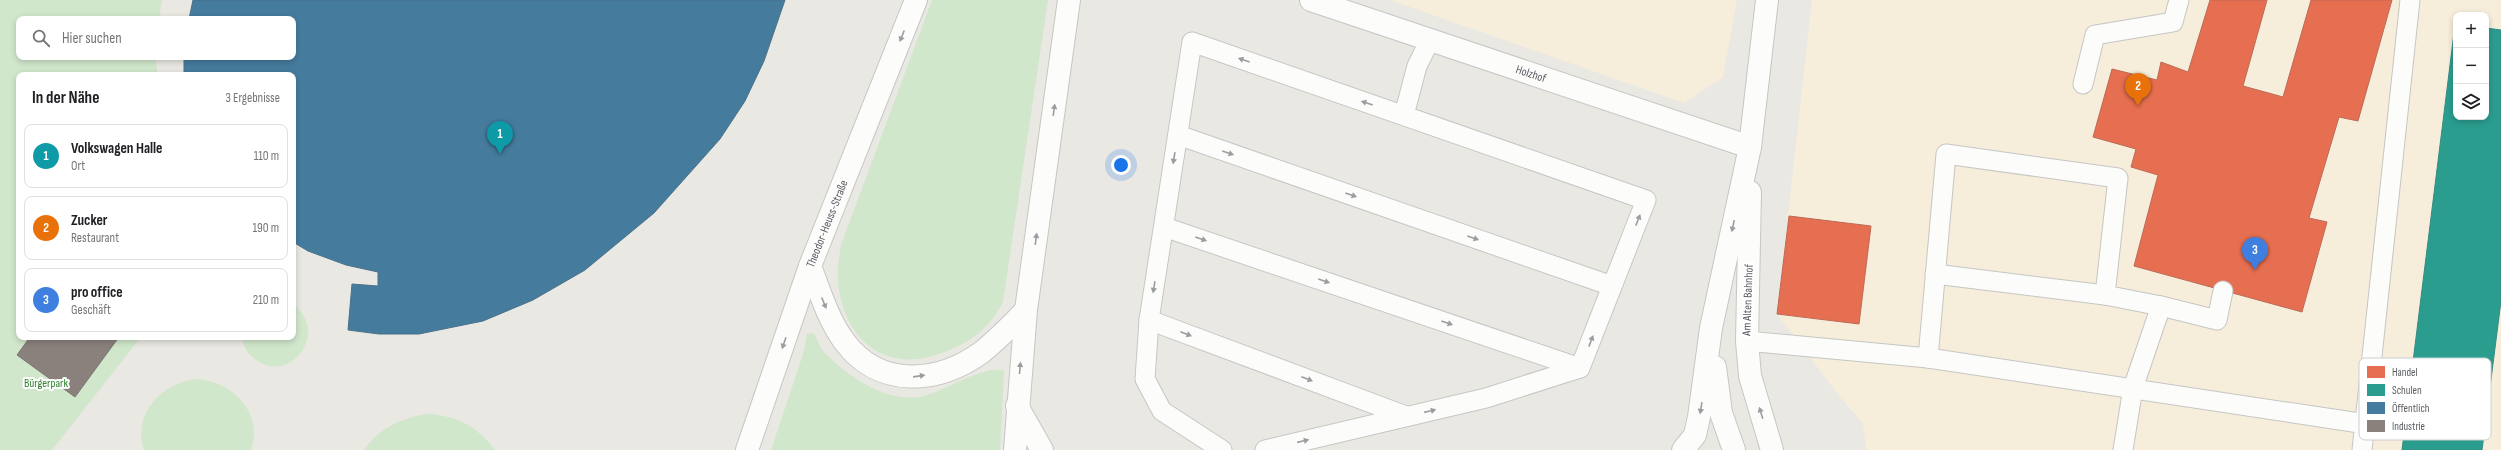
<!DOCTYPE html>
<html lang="de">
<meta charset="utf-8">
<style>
:root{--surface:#fff;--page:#f2f2f2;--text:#202124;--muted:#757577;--line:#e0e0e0;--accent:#8c8e8f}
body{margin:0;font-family:"Sofia Sans Condensed",sans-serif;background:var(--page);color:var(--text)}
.controls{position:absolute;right:12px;top:12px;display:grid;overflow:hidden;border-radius:8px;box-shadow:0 2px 6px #0003}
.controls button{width:36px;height:36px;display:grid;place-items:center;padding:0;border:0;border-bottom:1px solid var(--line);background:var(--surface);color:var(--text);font:20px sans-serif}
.you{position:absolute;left:1121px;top:165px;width:14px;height:14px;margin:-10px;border:3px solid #fff;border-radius:50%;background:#1a73e8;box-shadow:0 0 0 6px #1a73e833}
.badge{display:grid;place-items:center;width:26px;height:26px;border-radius:50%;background:var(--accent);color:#fff;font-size:13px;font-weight:700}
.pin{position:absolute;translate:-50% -33px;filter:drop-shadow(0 1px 2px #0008)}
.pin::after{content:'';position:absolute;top:21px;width:14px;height:12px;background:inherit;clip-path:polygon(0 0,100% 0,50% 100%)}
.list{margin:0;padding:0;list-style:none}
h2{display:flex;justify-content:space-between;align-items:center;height:52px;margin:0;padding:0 16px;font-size:17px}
h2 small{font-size:13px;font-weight:400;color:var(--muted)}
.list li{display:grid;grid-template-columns:26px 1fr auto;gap:12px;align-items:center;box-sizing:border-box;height:64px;margin:0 8px 8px;padding:0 8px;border:1px solid var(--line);border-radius:8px}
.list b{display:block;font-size:15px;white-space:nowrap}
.list p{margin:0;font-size:13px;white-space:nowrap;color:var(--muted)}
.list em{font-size:13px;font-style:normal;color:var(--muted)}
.icon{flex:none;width:22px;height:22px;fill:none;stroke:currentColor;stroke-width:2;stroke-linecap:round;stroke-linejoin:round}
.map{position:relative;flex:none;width:2501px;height:450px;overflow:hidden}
.search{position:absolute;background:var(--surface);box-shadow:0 2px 6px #0003;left:16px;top:16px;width:280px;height:44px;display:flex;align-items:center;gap:10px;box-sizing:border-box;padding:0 14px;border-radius:8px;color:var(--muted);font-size:15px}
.panel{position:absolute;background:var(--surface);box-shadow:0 2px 6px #0003;left:16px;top:72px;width:280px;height:268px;border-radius:8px}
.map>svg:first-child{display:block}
.commercial{fill:#f6edda;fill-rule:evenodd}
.green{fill:#d1e7cc}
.shops{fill:#e76f51;stroke:#bc6a56}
.schools{fill:#2a9d8f;stroke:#388a82}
.public{fill:#457b9d;stroke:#4b728b}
.industry{fill:#8a817c;stroke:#7b7674}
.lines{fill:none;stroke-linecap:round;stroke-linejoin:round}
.service-casing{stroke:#c6c6c5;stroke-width:21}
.minor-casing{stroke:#c6c6c5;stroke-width:24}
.secondary-casing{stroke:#c6c6c5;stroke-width:24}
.service{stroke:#fcfcfb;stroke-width:19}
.minor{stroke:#fcfcfb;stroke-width:22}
.secondary{stroke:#fcfcfb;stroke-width:22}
.oneway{fill:#9a9d9f}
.labels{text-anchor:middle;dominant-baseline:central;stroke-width:4;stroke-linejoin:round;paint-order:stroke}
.street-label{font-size:12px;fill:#595d62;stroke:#fff}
.park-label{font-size:12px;fill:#31822f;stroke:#fff}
.key{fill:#fff;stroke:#cdced0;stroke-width:1}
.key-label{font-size:11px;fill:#595d62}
</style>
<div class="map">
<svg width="2501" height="450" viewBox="0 0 2501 450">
<rect width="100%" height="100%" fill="#eae8e3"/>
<g class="commercial">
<polygon points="1390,0 1737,0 1723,77 1684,103"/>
<path d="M1812 0H2501V450H1866L1863 423 1840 397 1777 314ZM2456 15H2486V117H2456Z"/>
</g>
<g class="green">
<polygon points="0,0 162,0 159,19 19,19 19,57 155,57 158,75 19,75 19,337 141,337 52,450 0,450"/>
<path d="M932 0H1048L1003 302C990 327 973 341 947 351 889 376 844 343 838 282 837 270 839 257 841 245Z"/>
<path d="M293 304C330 332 291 385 256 360 248 354 243 347 242 337H293Z"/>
<path d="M807 333 814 334C818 341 821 350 827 355 851 379 892 406 927 395 947 389 987 364 1004 371L1000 450H771L804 351Z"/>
<path d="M195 379C231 380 264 412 251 450H144C132 414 161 384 195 379Z"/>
<path d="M426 414C456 415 477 426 495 450H364C380 428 399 419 426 414Z"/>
</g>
<g class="shops">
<polygon points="2210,0 2267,0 2243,86 2283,97 2311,0 2392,0 2358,121 2339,117 2309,218 2327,222 2302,312 2134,266 2158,175 2131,167 2136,149 2093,137 2112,69 2157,80 2161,62 2188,72"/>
<polygon points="1789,216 1871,226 1859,324 1777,314"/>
</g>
<polygon class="schools" points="2455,25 2456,117 2486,117 2486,28 2501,30 2501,301 2482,450 2402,450"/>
<polygon class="public" points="193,0 785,0 764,61 745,101 720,139 654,213 585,270 533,300 483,321 419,334 379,334 348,330 352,284 378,286 378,272 346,265 308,251 293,242 293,75 184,75 184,57 293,57 293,19 189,19"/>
<polygon class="industry" points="30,337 119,337 75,397 17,355"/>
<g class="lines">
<g class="service-casing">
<g id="service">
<polyline points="2083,84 2095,35 2173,22 2179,0"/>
<polyline points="1404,115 1417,66 1430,40"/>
<polyline points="1178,135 1612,286"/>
<polyline points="1164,227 1580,368"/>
<polyline points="1935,274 2105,295"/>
<polyline points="2161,306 2217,320 2223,291"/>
<polyline points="1149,320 1406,416"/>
<polyline points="1747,341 1928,358 1946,154 2118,178 2105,295 2161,306 2133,388 2123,450"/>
<polyline points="1928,358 2366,424"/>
<polyline points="1222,450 1162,411 1145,379 1149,320 1192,42 1646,200 1580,368 1486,398 1265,450"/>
<polyline points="2362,450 2410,0"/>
</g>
</g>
<g class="minor-casing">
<g id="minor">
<path id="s1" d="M1311 0 1750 147"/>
<polyline points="1750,192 1747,341 1750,376 1772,450"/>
<polyline points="1715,367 1721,413 1734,450"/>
<polyline points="1683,450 1695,435 1699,417 1711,328 1750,147 1767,0"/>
</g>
</g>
<g class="secondary-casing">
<g id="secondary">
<path d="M810 266C820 292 828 319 844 341 879 389 938 384 982 352 998 339 1012 325 1026 310"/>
<polyline points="1017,406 1042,450"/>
<path id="s2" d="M747 450 810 266 916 0"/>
<polyline points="1015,450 1026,310 1069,0"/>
</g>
</g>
<use href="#service" class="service"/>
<use href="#minor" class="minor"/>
<use href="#secondary" class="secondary"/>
</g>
<defs><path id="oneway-solid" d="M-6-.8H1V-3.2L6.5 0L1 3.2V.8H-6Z"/></defs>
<g class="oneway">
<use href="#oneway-solid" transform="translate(902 36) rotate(112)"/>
<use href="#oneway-solid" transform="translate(1244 60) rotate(-161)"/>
<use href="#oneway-solid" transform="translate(1367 103) rotate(-161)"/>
<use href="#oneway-solid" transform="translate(1054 110) rotate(-82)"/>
<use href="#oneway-solid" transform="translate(1228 153) rotate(19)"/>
<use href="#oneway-solid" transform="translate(1174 158) rotate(99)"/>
<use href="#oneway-solid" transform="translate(1351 195) rotate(19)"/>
<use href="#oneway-solid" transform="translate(1638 220) rotate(-69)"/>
<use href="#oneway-solid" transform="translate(1733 226) rotate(102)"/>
<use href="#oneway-solid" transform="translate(1473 238) rotate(19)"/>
<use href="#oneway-solid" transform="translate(1036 239) rotate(-82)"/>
<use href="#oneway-solid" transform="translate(1201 239) rotate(19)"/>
<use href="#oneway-solid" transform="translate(1324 281) rotate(19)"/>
<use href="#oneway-solid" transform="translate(1154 287) rotate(99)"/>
<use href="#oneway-solid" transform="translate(824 303) rotate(68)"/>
<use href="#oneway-solid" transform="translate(1447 323) rotate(19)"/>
<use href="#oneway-solid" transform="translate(1186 334) rotate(21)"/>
<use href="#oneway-solid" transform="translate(1591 341) rotate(-69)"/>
<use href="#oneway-solid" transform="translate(784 343) rotate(109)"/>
<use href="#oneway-solid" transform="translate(1020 368) rotate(-85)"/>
<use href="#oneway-solid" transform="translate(919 376) rotate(-8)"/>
<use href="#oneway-solid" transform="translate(1307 379) rotate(21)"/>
<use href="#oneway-solid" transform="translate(1701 408) rotate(99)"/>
<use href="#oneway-solid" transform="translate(1430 411) rotate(-13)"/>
<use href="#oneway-solid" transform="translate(1761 413) rotate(-107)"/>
<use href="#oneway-solid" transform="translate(1303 441) rotate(-13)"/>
</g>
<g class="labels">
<g class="street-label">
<text stroke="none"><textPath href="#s1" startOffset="232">Holzhof</textPath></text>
<text stroke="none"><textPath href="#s2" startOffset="240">Theodor-Heuss-Straße</textPath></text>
<text transform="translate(1748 300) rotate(-88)">Am Alten Bahnhof</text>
</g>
<g class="park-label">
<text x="46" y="383">Bürgerpark</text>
</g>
</g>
<rect x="2359" y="358" width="132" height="82" rx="6" class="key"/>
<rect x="2367" y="366" width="18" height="12" fill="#e76f51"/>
<rect x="2367" y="384" width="18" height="12" fill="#2a9d8f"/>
<rect x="2367" y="402" width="18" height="12" fill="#457b9d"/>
<rect x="2367" y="420" width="18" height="12" fill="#8a817c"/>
<g class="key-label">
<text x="2392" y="376">Handel</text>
<text x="2392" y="394">Schulen</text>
<text x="2392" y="412">Öffentlich</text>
<text x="2392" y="430">Industrie</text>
</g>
</svg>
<div class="controls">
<button>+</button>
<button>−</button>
<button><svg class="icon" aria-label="layers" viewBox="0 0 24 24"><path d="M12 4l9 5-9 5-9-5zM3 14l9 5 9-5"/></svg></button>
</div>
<div class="you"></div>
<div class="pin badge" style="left:500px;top:154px;background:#0f9aa8">1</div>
<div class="pin badge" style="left:2138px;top:106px;background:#e8710a">2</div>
<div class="pin badge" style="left:2255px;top:270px;background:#3f7fe0">3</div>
<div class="search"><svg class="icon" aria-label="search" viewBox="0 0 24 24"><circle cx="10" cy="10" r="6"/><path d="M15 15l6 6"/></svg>Hier suchen</div>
<section class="panel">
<h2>In der Nähe<small>3 Ergebnisse</small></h2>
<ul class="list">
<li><span class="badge" style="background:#0f9aa8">1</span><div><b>Volkswagen Halle</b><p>Ort</p></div><em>110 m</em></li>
<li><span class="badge" style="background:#e8710a">2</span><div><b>Zucker</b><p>Restaurant</p></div><em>190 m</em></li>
<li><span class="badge" style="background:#3f7fe0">3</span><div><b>pro office</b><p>Geschäft</p></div><em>210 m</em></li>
</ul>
</section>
</div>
